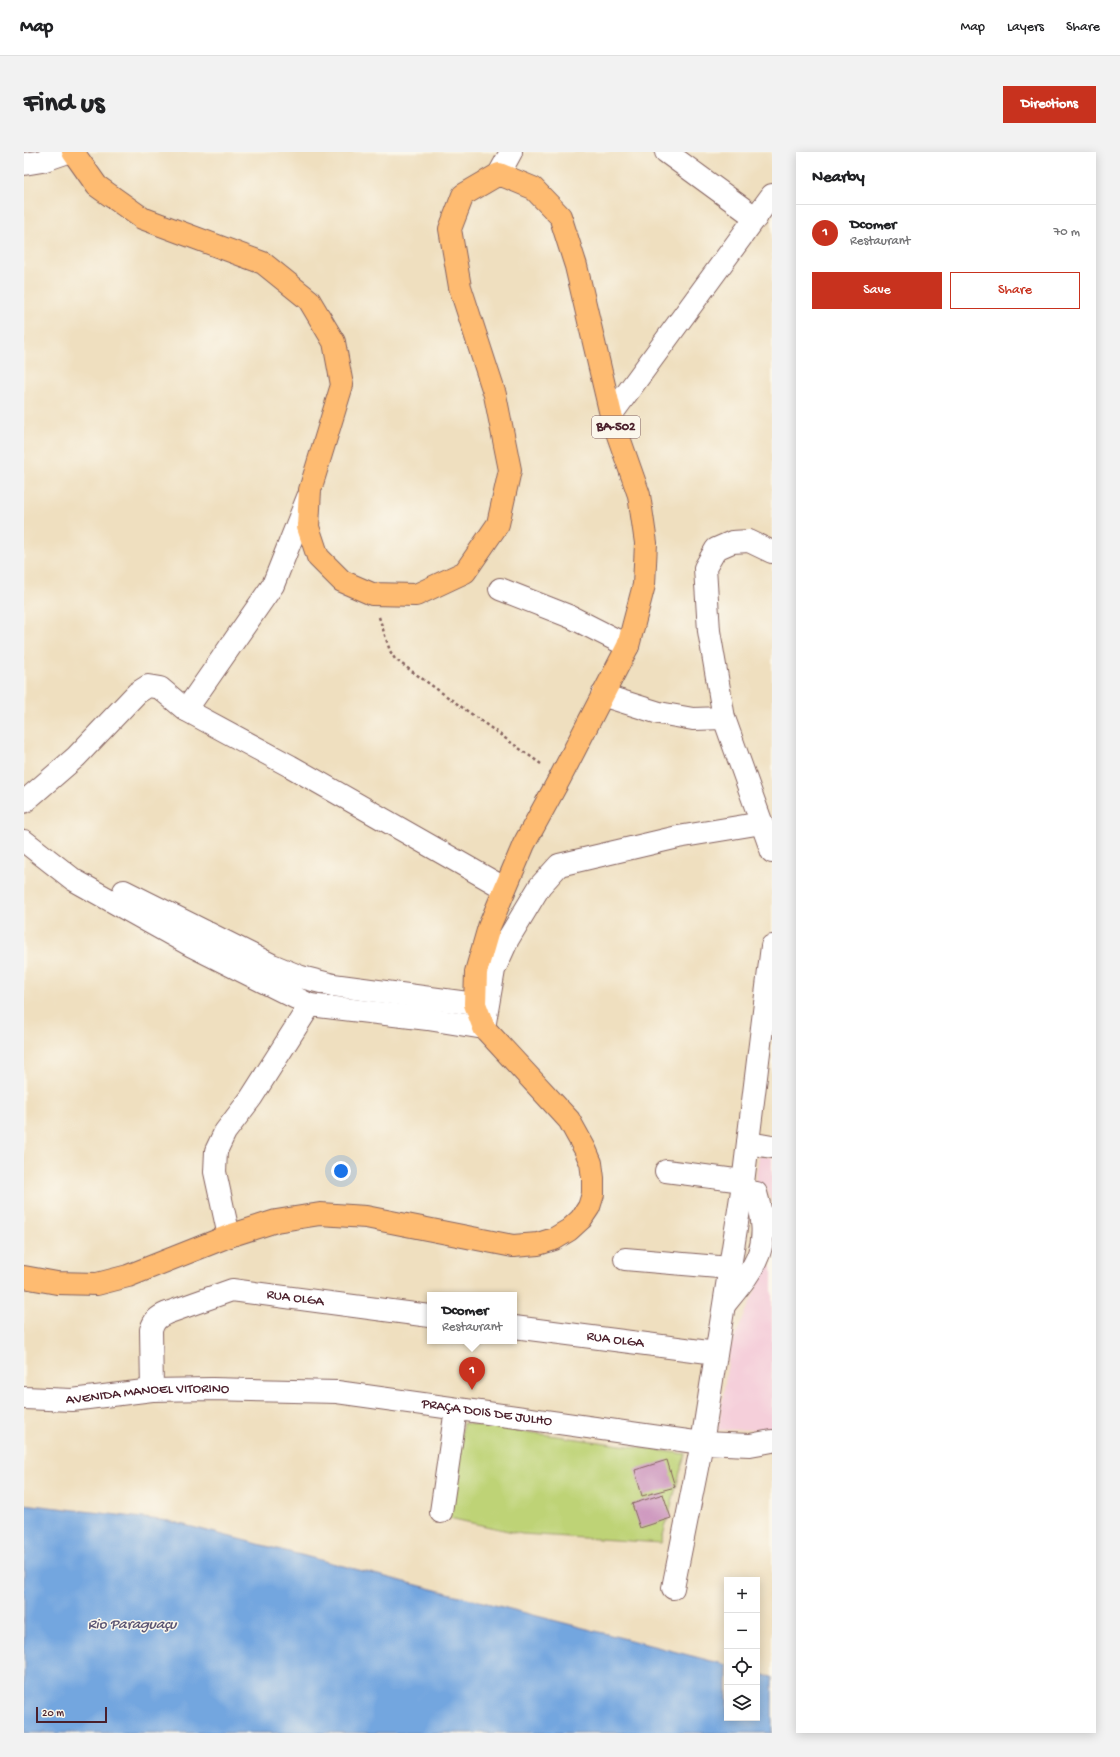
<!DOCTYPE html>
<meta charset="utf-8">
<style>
:root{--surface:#fff;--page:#f2f2f2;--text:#202124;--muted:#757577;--line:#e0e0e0;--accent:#c8321e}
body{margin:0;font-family:"Gochi Hand",sans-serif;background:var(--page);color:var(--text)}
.controls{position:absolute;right:12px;bottom:12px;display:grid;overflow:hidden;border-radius:0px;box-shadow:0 2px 10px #0003}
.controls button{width:36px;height:36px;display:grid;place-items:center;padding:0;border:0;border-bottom:1px solid var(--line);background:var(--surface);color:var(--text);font:20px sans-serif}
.scale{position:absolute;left:12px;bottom:10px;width:71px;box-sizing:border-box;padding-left:4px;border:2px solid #4a1f2b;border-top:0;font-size:11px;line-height:14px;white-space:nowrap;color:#4a1f2b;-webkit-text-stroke:3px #fbf7ec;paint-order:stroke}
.you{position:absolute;left:317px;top:1019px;width:14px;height:14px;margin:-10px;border:3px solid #fff;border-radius:50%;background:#1a73e8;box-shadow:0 0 0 6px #1a73e833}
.badge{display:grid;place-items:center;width:26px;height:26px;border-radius:50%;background:var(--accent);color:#fff;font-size:13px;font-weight:700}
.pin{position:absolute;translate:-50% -33px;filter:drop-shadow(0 1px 2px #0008)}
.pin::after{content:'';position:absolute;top:21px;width:14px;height:12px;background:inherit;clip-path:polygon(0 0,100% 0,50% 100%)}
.popup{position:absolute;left:403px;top:1140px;width:90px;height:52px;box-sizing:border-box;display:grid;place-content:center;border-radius:0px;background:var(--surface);filter:drop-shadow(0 1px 3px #0005);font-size:13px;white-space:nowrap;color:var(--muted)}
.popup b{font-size:15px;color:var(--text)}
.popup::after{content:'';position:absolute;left:50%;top:100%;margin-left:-8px;border:8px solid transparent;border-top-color:var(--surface)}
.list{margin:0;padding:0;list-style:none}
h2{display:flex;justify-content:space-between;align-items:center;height:52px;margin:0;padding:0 16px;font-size:17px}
h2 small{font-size:13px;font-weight:400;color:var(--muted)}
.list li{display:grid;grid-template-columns:26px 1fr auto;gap:12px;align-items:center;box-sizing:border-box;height:56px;padding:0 16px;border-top:1px solid var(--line)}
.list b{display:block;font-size:15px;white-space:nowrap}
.list p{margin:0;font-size:13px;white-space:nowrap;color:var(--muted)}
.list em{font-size:13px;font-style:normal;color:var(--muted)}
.actions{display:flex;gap:8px;padding:12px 16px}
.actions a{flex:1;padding:9px 0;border:1px solid var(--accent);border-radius:0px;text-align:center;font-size:14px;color:var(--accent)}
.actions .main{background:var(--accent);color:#fff}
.icon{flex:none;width:22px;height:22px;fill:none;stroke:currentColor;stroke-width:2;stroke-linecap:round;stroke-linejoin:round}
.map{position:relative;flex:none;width:748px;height:1581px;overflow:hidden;border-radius:0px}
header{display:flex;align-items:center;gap:24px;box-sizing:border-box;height:56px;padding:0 20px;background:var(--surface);border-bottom:1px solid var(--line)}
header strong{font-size:19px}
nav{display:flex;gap:22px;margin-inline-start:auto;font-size:14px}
.intro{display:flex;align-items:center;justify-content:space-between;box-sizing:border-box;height:96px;padding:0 24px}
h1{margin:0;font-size:28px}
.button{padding:10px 18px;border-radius:0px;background:var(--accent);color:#fff;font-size:14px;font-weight:700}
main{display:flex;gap:24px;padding:0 24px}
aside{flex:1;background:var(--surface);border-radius:0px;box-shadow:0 2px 10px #0003}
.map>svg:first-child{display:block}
.built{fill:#f5cfda}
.green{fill:#bed376;stroke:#847950}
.water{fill:#73a6df;stroke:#5e6285}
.building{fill:#cb92bc}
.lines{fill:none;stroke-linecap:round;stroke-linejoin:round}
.minor-casing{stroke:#84625f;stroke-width:24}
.tertiary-casing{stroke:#84625f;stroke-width:24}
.primary-casing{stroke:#84625f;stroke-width:24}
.path{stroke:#84625f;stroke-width:2.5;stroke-dasharray:3 3;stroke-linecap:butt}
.minor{stroke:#fff;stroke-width:22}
.tertiary{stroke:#fff;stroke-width:22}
.primary{stroke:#febb71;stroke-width:22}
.labels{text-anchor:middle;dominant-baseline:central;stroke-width:3;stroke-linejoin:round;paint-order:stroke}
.shield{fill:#fbf7ec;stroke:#7f6065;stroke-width:1}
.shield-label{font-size:13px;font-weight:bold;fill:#4a1f2b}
.street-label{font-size:14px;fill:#4a1f2b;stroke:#fbf7ec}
.water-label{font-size:15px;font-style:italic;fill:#5a5573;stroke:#fbf7ec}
</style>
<header>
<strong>Map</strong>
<nav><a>Map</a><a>Layers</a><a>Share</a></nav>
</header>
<div class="intro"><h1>Find us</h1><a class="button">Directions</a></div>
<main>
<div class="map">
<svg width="748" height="1581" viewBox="0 0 748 1581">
<rect width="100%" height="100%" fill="#fbf7ec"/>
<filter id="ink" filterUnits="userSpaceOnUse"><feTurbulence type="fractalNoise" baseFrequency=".025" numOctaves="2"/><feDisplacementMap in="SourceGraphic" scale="8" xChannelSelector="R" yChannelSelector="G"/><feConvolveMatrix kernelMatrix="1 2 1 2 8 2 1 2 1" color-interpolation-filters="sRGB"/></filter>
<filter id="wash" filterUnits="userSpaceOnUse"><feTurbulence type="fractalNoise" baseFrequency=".012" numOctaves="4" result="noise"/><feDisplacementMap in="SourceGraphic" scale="16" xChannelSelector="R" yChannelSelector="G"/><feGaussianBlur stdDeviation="0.9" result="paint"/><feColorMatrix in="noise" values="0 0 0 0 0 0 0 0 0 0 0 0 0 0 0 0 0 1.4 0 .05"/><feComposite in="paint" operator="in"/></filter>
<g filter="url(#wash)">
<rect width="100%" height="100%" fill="#efdfbf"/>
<g class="built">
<polygon points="735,1004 748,1005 748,1052 742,1035 731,1032"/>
<polygon points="748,1113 748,1277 694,1278 706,1196 741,1116"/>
</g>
<polygon class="green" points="439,1271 661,1302 637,1391 498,1382 425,1366"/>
<polygon class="water" points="0,1352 145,1369 703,1513 703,1566 733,1566 733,1521 748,1525 748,1581 0,1581"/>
<g id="blocks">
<g class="building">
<polygon points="643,1308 651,1335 618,1344 611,1318"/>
<polygon points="639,1342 647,1366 616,1376 608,1352"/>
</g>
</g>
</g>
<g filter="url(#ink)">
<use href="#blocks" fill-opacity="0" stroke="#84625f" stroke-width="1"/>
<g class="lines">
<g class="minor-casing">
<g id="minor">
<polyline points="642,0 732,66"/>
<polyline points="0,12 18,9 44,0"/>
<polyline points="475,22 487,0"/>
<polyline points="587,263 748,43"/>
<polyline points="748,400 725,389 708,390 692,397 681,416 685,479 700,566 748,700"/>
<polyline points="476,437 547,465 604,494"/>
<polyline points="578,543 635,561 669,567 700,566"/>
<polyline points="162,558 249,433 284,345"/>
<polyline points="0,650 52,605 113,541 124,534 136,536 162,558 266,614 480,736"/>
<polyline points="0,689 50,728 168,794 286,853 404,867 460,876 470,818 484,787 516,734 535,713 654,685 738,671"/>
<polyline points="100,739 248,813 277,825 309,833 451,852"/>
<polyline points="724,991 748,995"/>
<polyline points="642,1019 719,1029"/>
<polyline points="205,1084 191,1020 192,999 201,980 227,946 286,853"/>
<polyline points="601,1107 706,1116"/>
<path d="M701 1152C734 1112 748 1095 732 1041L718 1039"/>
<path id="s1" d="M490 1175 692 1201"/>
<path id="s2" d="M128 1238 127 1178C130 1168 134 1165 143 1161L208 1138 406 1164"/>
<polyline points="417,1360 432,1257"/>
<polyline points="649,1436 678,1291 718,1039 748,794"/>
</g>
</g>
<g class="tertiary-casing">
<g id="tertiary">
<path id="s3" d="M0 1246 48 1248 128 1238 188 1237 313 1240 678 1291 726 1293 748 1289"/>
</g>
</g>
<g class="primary-casing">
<polyline id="primary" points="0,1125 33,1131 73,1132 104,1124 205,1084 252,1069 296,1062 342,1065 489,1094 514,1092 530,1087 545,1078 557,1067 565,1055 569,1042 569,1026 567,1011 561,997 545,968 460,876 451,852 452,820 465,775 500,692 536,626 604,494 620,433 622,391 615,343 587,263 552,114 536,64 509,36 475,22 439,43 426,77 436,135 471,243 486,318 474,372 441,420 392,443 348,442 318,429 294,405 284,375 286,338 318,233 310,190 285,148 239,111 118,66 73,34 49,0"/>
</g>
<polyline class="path" points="355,465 366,499 371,507 517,612"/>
<use href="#minor" class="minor"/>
<use href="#tertiary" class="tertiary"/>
<use href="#primary" class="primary"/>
</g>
</g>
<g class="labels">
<rect class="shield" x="568" y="264" width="48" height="22" rx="3"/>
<g class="shield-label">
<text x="592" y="275">BA-502</text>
</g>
<g class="street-label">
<text stroke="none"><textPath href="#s2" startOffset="217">RUA OLGA</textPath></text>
<text stroke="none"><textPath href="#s1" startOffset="102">RUA OLGA</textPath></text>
<text stroke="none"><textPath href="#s3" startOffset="124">AVENIDA MANOEL VITORINO</textPath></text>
<text stroke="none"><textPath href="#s3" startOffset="465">PRAÇA DOIS DE JULHO</textPath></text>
</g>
<g class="water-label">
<text x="108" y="1473">Rio Paraguaçu</text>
</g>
</g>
</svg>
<div class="controls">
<button>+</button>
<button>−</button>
<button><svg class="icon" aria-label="locate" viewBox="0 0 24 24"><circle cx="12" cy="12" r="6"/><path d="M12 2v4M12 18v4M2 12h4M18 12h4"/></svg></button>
<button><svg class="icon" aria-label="layers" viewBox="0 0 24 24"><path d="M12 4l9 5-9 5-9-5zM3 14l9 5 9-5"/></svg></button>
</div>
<div class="scale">20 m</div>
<div class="you"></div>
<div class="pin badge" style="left:448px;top:1238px">1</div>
<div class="popup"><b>Dcomer</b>Restaurant</div>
</div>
<aside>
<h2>Nearby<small></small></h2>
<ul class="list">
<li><span class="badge">1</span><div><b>Dcomer</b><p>Restaurant</p></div><em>70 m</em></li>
</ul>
<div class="actions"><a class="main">Save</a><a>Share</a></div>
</aside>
</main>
